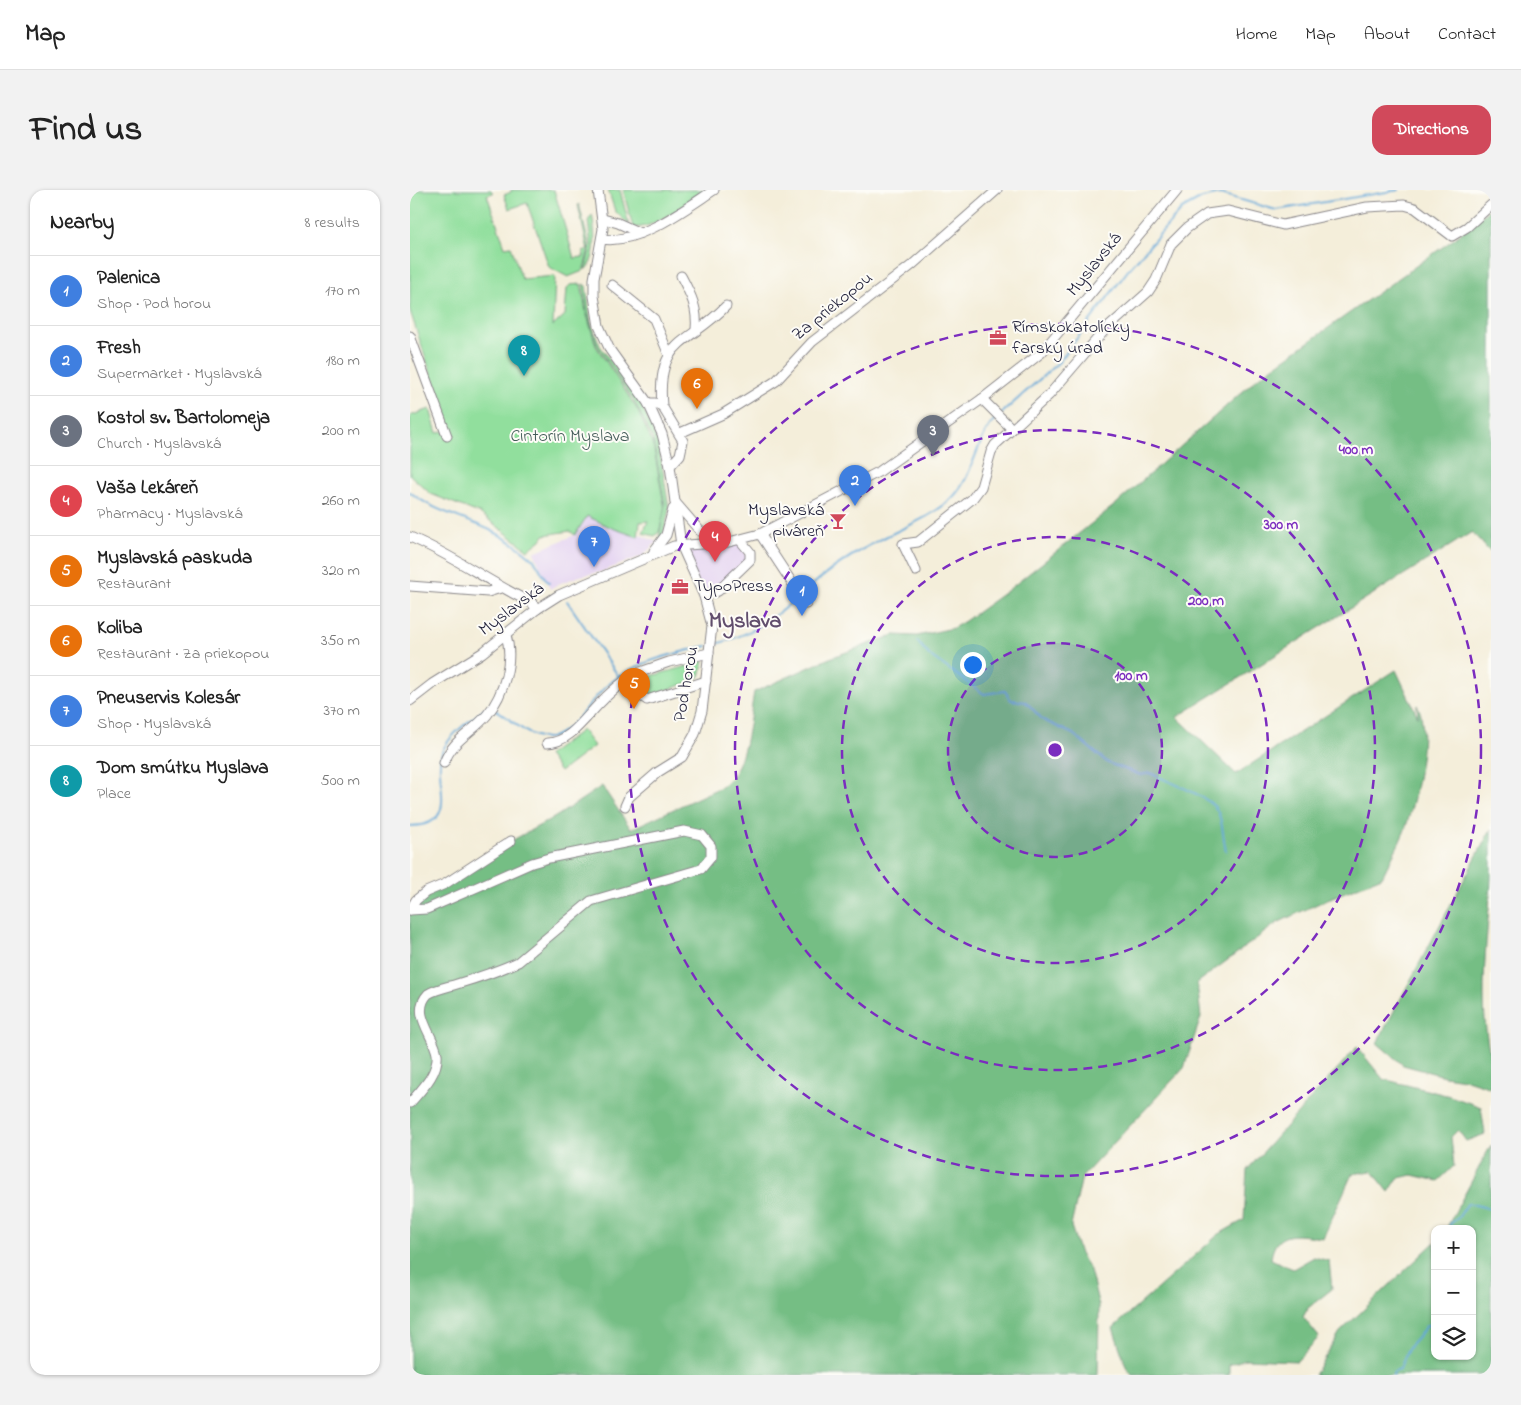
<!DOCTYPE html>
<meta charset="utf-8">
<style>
:root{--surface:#fff;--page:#f2f2f2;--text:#222;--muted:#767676;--line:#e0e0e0;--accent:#d1495b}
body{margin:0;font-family:"Indie Flower",sans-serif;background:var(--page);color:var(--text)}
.controls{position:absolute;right:15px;bottom:15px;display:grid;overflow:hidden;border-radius:10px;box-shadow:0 1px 4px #0004}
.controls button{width:45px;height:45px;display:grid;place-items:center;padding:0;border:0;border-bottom:1px solid var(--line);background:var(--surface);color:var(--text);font:25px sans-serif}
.you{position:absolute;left:562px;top:474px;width:18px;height:18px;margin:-12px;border:4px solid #fff;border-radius:50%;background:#1a73e8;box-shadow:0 0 0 8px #1a73e833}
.badge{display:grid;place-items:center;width:32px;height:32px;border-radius:50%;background:var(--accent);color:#fff;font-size:16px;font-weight:700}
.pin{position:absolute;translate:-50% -41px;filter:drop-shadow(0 1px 2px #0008)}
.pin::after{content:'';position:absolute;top:26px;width:18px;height:15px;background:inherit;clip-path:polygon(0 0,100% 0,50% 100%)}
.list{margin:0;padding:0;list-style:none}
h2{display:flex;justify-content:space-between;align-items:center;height:65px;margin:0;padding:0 20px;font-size:21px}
h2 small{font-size:16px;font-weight:400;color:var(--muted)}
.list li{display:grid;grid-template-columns:32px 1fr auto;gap:15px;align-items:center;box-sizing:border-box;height:70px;padding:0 20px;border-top:1px solid var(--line)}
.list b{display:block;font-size:19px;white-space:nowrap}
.list p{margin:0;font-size:16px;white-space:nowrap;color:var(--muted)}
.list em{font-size:16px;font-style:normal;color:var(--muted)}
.icon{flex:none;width:28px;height:28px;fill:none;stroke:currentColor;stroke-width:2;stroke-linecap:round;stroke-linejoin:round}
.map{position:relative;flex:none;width:1081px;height:1185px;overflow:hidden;border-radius:15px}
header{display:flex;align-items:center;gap:30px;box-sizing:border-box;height:70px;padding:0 25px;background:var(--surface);border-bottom:1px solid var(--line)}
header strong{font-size:24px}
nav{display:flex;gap:28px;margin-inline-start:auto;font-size:18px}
.intro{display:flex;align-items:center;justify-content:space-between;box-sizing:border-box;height:120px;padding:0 30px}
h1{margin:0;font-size:35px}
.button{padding:12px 22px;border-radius:15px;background:var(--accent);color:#fff;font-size:18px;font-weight:700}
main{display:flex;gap:30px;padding:0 30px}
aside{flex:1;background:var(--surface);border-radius:15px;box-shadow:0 1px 4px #0004}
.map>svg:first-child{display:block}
.built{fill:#e4d3f1}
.green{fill:#91df9d;stroke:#5a806c}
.forest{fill:#74be84;stroke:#4b7060}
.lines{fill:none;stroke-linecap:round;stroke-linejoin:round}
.stream{stroke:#62a7d7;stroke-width:2}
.minor-casing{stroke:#8b888a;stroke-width:11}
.minor{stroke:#fff;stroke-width:9}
.ring{fill:none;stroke:#7b2cbf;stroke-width:2.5;stroke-dasharray:9 6}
.labels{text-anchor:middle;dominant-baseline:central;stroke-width:4;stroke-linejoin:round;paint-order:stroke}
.street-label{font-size:18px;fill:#22223b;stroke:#fdfcf7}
.poi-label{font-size:18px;fill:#22223b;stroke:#fdfcf7;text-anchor:start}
.park-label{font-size:18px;fill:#435b58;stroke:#fdfcf7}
.district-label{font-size:22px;font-weight:bold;fill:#614e6d;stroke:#fdfcf7}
.centre{fill:#7b2cbf;stroke:#fdfcf7;stroke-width:2.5}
.ring-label{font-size:15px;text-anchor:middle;font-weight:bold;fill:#7b2cbf;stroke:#fdfcf7;stroke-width:4;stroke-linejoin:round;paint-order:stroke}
</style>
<header>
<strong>Map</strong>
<nav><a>Home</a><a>Map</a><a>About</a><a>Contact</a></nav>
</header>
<div class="intro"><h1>Find us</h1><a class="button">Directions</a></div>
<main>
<aside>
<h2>Nearby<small>8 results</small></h2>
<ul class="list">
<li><span class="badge" style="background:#3f7fe0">1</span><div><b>Palenica</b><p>Shop · Pod horou</p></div><em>170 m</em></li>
<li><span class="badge" style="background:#3f7fe0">2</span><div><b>Fresh</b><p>Supermarket · Myslavská</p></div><em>180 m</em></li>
<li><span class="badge" style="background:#6b7280">3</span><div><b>Kostol sv. Bartolomeja</b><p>Church · Myslavská</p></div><em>200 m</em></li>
<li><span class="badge" style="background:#e0444e">4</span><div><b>Vaša Lekáreň</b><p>Pharmacy · Myslavská</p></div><em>260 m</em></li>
<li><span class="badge" style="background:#e8710a">5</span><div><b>Myslavská paskuda</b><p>Restaurant</p></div><em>320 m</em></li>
<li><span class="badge" style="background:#e8710a">6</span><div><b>Koliba</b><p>Restaurant · Za priekopou</p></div><em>350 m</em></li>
<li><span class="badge" style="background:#3f7fe0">7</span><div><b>Pneuservis Kolesár</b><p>Shop · Myslavská</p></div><em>370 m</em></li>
<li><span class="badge" style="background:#0f9aa8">8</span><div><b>Dom smútku Myslava</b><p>Place</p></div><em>500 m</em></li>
</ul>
</aside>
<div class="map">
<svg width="1081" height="1185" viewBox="0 0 1081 1185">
<rect width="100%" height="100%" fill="#fdfcf7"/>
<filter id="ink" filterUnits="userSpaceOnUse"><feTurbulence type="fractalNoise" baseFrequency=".02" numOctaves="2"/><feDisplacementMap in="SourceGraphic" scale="10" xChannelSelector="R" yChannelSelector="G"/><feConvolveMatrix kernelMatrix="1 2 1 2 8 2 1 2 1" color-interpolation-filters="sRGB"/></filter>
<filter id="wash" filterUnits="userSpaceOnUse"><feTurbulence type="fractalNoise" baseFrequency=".0096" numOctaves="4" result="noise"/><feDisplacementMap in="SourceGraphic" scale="20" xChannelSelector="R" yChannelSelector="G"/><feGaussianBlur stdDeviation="1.12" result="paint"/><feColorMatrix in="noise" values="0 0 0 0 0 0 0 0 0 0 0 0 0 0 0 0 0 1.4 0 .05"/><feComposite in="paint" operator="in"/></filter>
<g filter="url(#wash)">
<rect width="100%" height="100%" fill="#f4eeda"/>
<g class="built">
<polygon points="177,326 202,338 228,346 228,344 247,352 232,366 191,382 170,386 148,394 140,399 124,362 165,345"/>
<polygon points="330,350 339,372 294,406 271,355"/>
</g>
<g class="green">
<polygon points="81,0 83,3 77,5 95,57 101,56 112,89 145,86 143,136 155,125 157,98 160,95 171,94 176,122 186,156 227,219 243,254 255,320 249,342 245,346 233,343 238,331 230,332 228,347 202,338 177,326 165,345 160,341 134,345 131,350 118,360 71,324 21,304 0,285 0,226 20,219 27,243 32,241 40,245 42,242 26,195 20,184 21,184 0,121 0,11 7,0"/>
<path d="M101 0H144L164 68 174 67 173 61 178 60 168 15 169 14 179 55C178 64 176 72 173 81L158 87 139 77 117 13 99 19 94 5 101 2Z"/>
<polygon points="198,0 210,0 219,35 205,21"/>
<path d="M213 0H294L295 2C278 12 242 41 223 37Z"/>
<path d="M182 25C185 40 188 68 175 80L181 55 178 31Z"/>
<polygon points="173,94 176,96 181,132 190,156 229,210 248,252 259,319 253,345 249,348 255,315 243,249 225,213 187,155 177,122"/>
<polygon points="286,469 294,472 290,486 283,491 240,506 235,505 231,499 240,498 241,486 278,476"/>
<polygon points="172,540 184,556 150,582 138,565"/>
</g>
<g class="forest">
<path d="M1081 18V363L1062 342 767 527 826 584 986 480 1008 527 1007 515C1022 538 1004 616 994 642 988 657 979 672 972 687L918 709 867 733 787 793 791 827 774 878 672 987 661 1036 670 1064 680 1080 689 1116 688 1185H0V720L6 710 101 651 147 626 192 596 221 639 313 596C337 577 339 530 344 502L420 468 484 445 507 446 543 438 555 431 597 401 706 314 849 187 1044 49Z"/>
<path d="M1081 639C1081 655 1081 672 1081 688 1078 745 1068 803 1079 860H1081V898L1054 889 1034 886 993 875 967 853Z"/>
<path d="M947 857 973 889 1040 906 1071 917 1075 944 1056 951 1048 940 1041 947 1044 976 1028 991 1003 985 988 988 979 1002 962 981 942 984 913 1048C889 1045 865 1038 861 1069L883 1079 904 1067 919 1071 922 1099 898 1118 893 1127 909 1147 887 1171 835 1169 819 1175V1185H722L717 1179 703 1138 809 1044 834 1030 837 980Z"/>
<polygon points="1081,955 1081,1185 904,1185 930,1142 1025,1052 1025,1166 1062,1166 1062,1039 1036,1039"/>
</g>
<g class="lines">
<g class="stream">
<polyline points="591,224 650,171 719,79 772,19 792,8 811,4 866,20 989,0"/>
<path d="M0 302C24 322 53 327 80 340 94 347 111 358 122 368 129 374 132 386 139 393"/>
<path d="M393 403C412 386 433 370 455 358 484 340 519 331 543 307 565 284 565 249 587 227"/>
<polyline points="157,411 209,487"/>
<path d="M507 451 519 465 574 504 595 501 601 510 616 512 633 530 663 544 698 573 731 585 740 583C756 591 798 605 807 620 813 630 813 649 816 661"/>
<path d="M302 455C339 446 359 432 388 407"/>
<path d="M85 520C105 530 116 549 140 548 167 539 179 510 200 493 226 471 264 464 297 456"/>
<path d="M0 636C53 635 22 590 32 562 40 543 60 531 75 519"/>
<polyline points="1041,1039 1040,1034 1048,1028 1058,1013 1081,1019"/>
<path d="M983 1185 984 1181 990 1179C993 1170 996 1161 1002 1153 1007 1147 1011 1145 1015 1137L1025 1132"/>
</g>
</g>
</g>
<g filter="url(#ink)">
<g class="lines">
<g class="minor-casing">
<g id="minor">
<polyline points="188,0 193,39 184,89 184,106 189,136 200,160 238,213 252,244 260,276 271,355 294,406 302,436 292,521 285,544 272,567 248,582 219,607 215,616"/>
<polyline points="193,29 208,33 230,43"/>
<path d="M192 49C228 55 275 19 304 0"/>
<path d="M271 86C281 105 288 118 286 140"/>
<polyline points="202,95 244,129 259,165"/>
<polyline points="0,146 37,246"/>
<polyline points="572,209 602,239"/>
<polyline points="238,213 245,213 252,216 273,251 270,265 260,276"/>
<path d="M252 216C246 148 279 155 316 116"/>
<polyline points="270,243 313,224 366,191 402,152 502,75 587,0"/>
<polyline points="265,312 290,341 312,350"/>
<polyline points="350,344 396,414"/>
<path d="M0 347C43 365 80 393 122 413L127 419"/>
<polyline points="244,361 256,345 263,319"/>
<polyline points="506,381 493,354 508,352 562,309 571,297 581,262 585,255 639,205 693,142 738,102 746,90 761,54 777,38 797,24 818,21 873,35 957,17 994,15 1005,18 1042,46 1057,37 1081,15"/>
<polyline points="0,396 78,402 91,398"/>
<polyline points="294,406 308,401 340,370 340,362 330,350"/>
<polyline points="296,491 237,510 230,505 222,485 259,472 299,463"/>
<polyline points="0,511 22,494 72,463 127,419 149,405 264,356 319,352 350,344 470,281 572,209 631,163 767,0"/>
<path d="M137 553C160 553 177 525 192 511 201 501 211 494 222 485"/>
<path d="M34 573C42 550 62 543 77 525 94 504 104 470 96 445"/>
<path d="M0 720 17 719 122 673 139 668 274 641 292 645 301 656V667L291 679 181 711 108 772C88 781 67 788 47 794 37 797 26 799 18 804 0 823 24 845 27 864 29 883 11 900 0 913"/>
<polyline points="0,720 6,710 16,702 35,694 101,651"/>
</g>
</g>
<use href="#minor" class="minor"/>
</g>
</g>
<circle cx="645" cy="560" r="107" fill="#7b2cbf" fill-opacity=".12"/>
<g class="ring">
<circle cx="645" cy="560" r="107"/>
<circle cx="645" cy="560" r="213"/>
<circle cx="645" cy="560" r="320"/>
<circle cx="645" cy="560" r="426"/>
</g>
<defs>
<g id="office-bare" transform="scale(1.35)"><path d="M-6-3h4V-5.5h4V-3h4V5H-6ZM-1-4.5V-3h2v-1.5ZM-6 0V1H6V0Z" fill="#d1495b" stroke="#fdfcf7" stroke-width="2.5" paint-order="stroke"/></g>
<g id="bar-bare" transform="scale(1.35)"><path d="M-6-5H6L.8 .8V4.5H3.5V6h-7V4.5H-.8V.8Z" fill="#d1495b" stroke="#fdfcf7" stroke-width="2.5" paint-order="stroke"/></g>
</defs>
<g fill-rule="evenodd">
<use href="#office-bare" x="588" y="148"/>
<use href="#bar-bare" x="428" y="331"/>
<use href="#office-bare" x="270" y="397"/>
</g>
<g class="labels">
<g class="street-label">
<text transform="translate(685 75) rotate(-51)">Myslavská</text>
<text transform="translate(423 117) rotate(-39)">Za priekopou</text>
<text transform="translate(102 420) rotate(-37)">Myslavská</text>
<text transform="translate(277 494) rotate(-80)">Pod horou</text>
</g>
<g class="poi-label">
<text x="602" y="138">Rímskokatolícky<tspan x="602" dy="21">farský úrad</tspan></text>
<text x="414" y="321" text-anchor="end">Myslavská<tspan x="414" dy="21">piváreň</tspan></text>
<text x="284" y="397">TypoPress</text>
</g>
<g class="park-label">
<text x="160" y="247">Cintorín Myslava</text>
</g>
<g class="district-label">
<text x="335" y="432">Myslava</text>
</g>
</g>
<circle cx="645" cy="560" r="8" class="centre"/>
<g class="ring-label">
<text x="946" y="264">400 m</text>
<text x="871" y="339">300 m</text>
<text x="796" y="415">200 m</text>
<text x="721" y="490">100 m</text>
</g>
</svg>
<div class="controls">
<button>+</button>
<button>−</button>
<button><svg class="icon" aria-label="layers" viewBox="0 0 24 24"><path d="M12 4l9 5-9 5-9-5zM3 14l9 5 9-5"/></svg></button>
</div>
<div class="you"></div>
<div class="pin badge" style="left:392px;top:426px;background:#3f7fe0">1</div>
<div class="pin badge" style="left:445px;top:316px;background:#3f7fe0">2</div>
<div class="pin badge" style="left:523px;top:266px;background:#6b7280">3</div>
<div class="pin badge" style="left:305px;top:372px;background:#e0444e">4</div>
<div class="pin badge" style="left:224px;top:519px;background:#e8710a">5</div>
<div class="pin badge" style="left:287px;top:219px;background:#e8710a">6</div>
<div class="pin badge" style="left:184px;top:377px;background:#3f7fe0">7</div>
<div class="pin badge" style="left:114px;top:186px;background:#0f9aa8">8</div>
</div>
</main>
